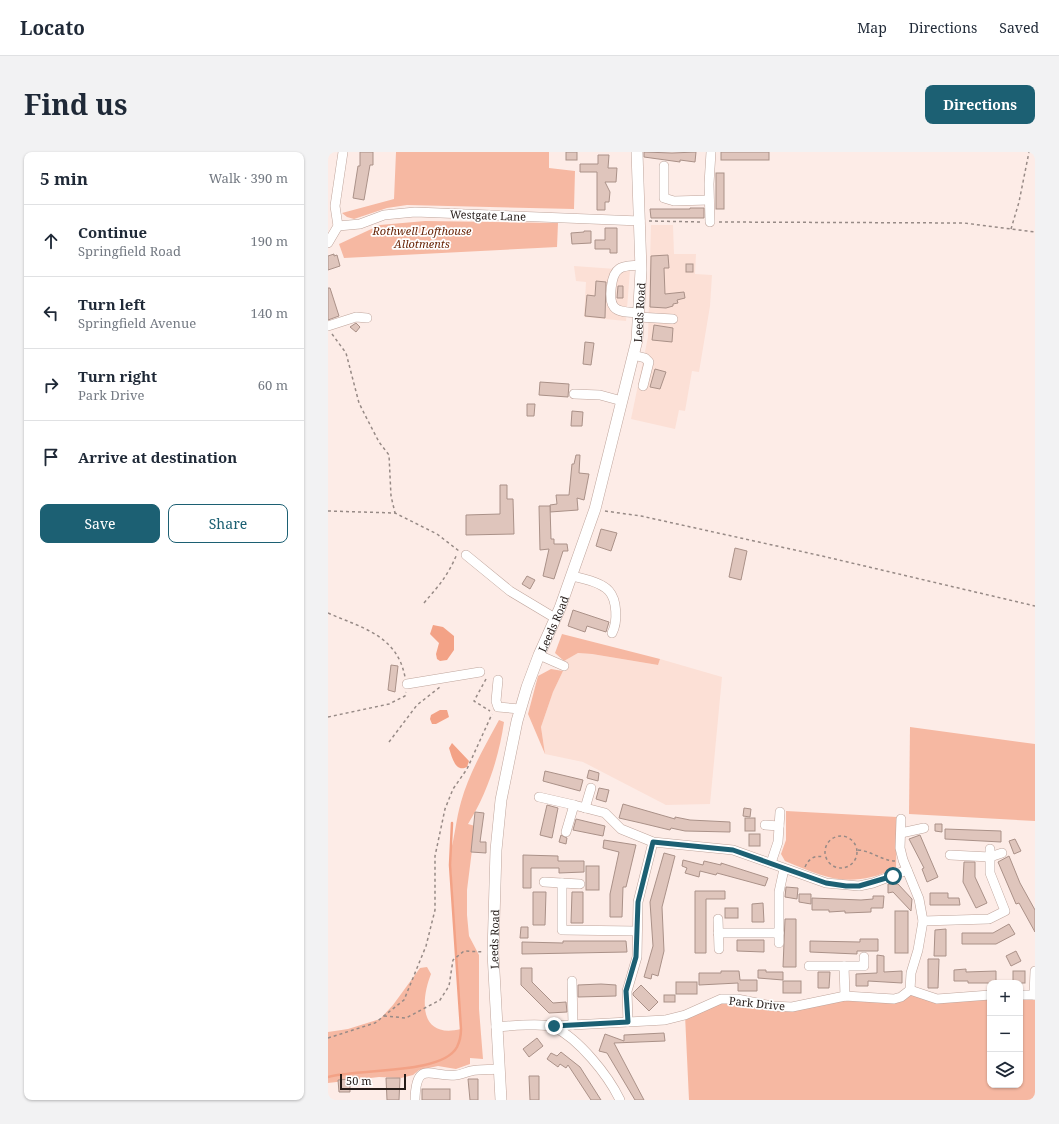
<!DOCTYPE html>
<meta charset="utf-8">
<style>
:root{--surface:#fff;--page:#f2f2f3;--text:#1f2937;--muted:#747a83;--line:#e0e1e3;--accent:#1c6073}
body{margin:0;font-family:"Noto Serif",serif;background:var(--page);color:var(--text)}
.controls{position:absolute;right:12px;bottom:12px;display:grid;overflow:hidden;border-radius:8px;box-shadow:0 1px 3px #0004}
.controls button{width:36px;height:36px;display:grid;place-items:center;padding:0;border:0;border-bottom:1px solid var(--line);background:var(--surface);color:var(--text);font:20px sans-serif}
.scale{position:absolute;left:12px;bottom:10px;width:66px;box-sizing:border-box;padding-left:4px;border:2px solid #251c19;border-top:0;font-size:11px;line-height:14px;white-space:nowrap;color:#251c19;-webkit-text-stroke:3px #fefefe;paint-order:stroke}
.stop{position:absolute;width:12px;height:12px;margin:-9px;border:3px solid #1c6073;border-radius:50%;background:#fff}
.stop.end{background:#1c6073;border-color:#fff;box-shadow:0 1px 4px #0008}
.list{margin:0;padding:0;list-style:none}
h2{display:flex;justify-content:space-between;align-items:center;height:52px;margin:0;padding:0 16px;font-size:17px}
h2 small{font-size:13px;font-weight:400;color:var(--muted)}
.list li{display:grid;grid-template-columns:26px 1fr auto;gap:12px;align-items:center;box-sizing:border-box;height:72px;padding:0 16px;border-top:1px solid var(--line)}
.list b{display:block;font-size:15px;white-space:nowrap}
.list p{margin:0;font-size:13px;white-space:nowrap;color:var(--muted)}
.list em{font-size:13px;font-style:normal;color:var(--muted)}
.actions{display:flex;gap:8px;padding:12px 16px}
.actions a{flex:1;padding:9px 0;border:1px solid var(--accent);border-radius:8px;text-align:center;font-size:14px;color:var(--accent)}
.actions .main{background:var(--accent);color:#fff}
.icon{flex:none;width:22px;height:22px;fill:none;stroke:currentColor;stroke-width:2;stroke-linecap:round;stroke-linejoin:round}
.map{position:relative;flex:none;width:707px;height:948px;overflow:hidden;border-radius:8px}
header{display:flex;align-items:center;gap:24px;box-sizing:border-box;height:56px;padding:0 20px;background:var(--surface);border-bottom:1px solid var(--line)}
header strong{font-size:19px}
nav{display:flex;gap:22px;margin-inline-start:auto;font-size:14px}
.intro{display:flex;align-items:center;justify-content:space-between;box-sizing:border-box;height:96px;padding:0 24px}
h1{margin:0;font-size:28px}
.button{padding:10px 18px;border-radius:8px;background:var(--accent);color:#fff;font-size:14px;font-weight:700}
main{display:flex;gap:24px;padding:0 24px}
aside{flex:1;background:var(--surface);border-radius:8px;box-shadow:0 1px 3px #0004}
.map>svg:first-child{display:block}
.built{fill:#fce0d6}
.green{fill:#f6b8a2}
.water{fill:#f3a286}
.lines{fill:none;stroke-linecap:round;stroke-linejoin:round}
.stream{stroke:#f3a286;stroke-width:2.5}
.building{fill:#dfc5bc;stroke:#aa9188}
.minor-casing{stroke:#bfa59c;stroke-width:10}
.major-casing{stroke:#bfa59c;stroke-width:12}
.path{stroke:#978a86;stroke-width:1.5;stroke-dasharray:3 3;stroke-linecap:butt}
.minor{stroke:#fff;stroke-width:9}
.major{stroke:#fff;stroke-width:11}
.route{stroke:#1c6073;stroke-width:5}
.labels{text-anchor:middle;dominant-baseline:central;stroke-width:3.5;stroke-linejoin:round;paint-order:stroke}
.street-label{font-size:11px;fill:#251c19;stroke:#fefefe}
.park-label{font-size:11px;font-style:italic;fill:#651f01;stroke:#fefefe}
</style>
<header>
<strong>Locato</strong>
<nav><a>Map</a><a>Directions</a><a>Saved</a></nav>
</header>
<div class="intro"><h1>Find us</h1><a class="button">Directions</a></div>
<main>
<aside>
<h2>5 min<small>Walk · 390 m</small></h2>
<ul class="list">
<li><svg class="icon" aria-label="ahead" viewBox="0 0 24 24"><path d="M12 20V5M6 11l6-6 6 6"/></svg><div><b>Continue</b><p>Springfield Road</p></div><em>190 m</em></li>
<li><svg class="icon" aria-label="left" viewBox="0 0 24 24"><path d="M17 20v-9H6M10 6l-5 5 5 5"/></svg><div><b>Turn left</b><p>Springfield Avenue</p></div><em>140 m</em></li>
<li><svg class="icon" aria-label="right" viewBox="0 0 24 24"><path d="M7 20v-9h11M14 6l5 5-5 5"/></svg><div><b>Turn right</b><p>Park Drive</p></div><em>60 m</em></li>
<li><svg class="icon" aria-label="arrive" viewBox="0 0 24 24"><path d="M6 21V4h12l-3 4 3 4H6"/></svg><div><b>Arrive at destination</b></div></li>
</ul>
<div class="actions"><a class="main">Save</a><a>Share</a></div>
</aside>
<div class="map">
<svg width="707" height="948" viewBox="0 0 707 948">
<rect width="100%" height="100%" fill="#fdece7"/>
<g class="built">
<polygon points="323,73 345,73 346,102 368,102 367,122 384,123 382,154 371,220 364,219 357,259 351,258 347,277 303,267 320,185"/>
<polygon points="246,114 302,118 298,169 256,165 258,130 248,129"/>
<polygon points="250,501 264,502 330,513 332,507 394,525 382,652 338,653 255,610 217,602 213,575 225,540 235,519 236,509"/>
</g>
<g class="green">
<polygon points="68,0 221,0 221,16 247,19 246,57 79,53 59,56 26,67 19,65 14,61 66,47"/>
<polygon points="97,69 230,71 229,95 16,106 11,92 52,73"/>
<polygon points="234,482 332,507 330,513 264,502 250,501 236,509 227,501"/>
<polygon points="223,517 235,519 225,540 213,575 217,602 200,562 210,524"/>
<path d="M171 568 176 570C171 605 159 642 140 672L147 674 139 738V763L141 784 151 803V857L155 907 142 906V912L128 917 110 914 91 918 85 923 73 926 51 925 0 931V880L20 877 52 867 65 853 92 816 99 815 103 822C92 850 92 887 133 877L122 702C127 684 128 667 133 650 141 621 157 594 171 568Z"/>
<polygon points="582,575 707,592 707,669 581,662"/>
<path d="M458 659 569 665 568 716C523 737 500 727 457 709L453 702 458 688Z"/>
<polygon points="582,838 592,843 662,843 662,933 692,933 692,843 707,843 707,948 361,948 357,863 393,847 444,854 517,844 566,847"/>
</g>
<g class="water">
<polygon points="105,473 115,475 126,484 126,498 119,508 112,509 109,507 108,502 111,491 102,482"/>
<polygon points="112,558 119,558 121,565 108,572 104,572 102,567 103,563"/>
<path d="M124 591 141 609 139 615C127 621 124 605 121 596Z"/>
</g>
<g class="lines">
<path class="stream" d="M0 925C31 916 114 923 129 895 132 889 133 883 133 877L122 713 124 671"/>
</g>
<g class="building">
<polygon points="32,0 45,0 45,13 42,13 36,48 25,46 30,14 32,14"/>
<rect x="238" y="0" width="11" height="8"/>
<polygon points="316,0 344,1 368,0 367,10 352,8 352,10 316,5"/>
<rect x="393" y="0" width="48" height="8"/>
<polygon points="270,3 281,3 280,16 289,16 288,30 277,30 282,40 281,50 277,50 277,58 269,58 269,20 252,20 252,12 270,12"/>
<rect x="388" y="21" width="8" height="36"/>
<polygon points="362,56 376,56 376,66 323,66 322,57 362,57"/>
<polygon points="277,76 289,76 289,101 282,101 282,97 267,97 267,88 277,88"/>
<polygon points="256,79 263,79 263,91 244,92 243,81 256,80"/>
<polygon points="6,102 6,104 9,103 12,114 0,118 0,104"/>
<polygon points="340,103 341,116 336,116 337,142 356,140 357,146 349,148 350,151 345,152 345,154 338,156 322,155 323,104"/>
<rect x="358" y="112" width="7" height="8"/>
<polygon points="268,129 278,130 277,166 257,164 259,143 267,144"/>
<polygon points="290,134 295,134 295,146 289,146"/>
<polygon points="0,136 2,136 11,164 0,168"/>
<polygon points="28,171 32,175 28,180 22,175"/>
<polygon points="326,173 345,176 344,190 324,188"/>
<polygon points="257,190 266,191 263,213 255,212"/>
<polygon points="327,217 338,220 332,237 322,235"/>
<polygon points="212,230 241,232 240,245 211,243"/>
<polygon points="199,252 207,252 206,264 199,264"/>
<polygon points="244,259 255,260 254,274 243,274"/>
<polygon points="248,303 252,303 251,321 261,322 256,348 249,346 250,358 222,360 222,353 229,352 228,343 241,343 244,312 246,312"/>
<polygon points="172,333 179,333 179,347 185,347 186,382 138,383 138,363 172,362"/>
<polygon points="211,354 222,354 223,387 226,387 226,392 239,392 240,399 235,399 226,427 215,424 221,397 212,398"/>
<polygon points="273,377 289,381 283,399 268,394"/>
<polygon points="407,396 419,399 413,428 401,425"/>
<polygon points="199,424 207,428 202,437 194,432"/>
<polygon points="245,458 281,470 278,480 259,474 257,480 240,474"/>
<polygon points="63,513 70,514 67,540 60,538"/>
<polygon points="261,618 271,621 270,629 259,626"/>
<polygon points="217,619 255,628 252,639 215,629"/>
<polygon points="271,636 281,638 278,650 268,647"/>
<polygon points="295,652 347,667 347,665 362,668 402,670 402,680 357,679 343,676 342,678 313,671 291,666"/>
<polygon points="219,653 230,656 224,686 212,683"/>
<polygon points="416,656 423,657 422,665 415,664"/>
<polygon points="147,660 156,661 152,690 158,690 158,701 143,700"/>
<rect x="417" y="666" width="10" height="13"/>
<polygon points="248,667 277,674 275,684 245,678"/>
<polygon points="607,672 614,672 614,680 607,679"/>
<polygon points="617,677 673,679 673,690 617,687"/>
<rect x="421" y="682" width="11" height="12"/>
<polygon points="233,683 239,686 238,692 231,690"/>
<polygon points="592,683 610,725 599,730 594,717 596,716 581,687"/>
<polygon points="687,687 693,699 686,702 681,689"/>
<polygon points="276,688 308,693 298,735 295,735 294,765 282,765 282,742 291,700 275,696"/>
<polygon points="336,701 347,704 334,755 336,799 330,824 324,822 323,827 316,825 325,794 322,750"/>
<polygon points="195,703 230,704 230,709 256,709 256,720 231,721 231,716 203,716 203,736 195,736"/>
<polygon points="681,704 692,731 707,758 707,780 691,751 688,752 670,710"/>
<polygon points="355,708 375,713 376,709 393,713 393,711 440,726 437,734 389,721 388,723 372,719 371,725 357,721 359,716 354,714"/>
<polygon points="636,710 647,710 647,725 659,751 648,756 635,730"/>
<rect x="258" y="714" width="13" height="24"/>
<polygon points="560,732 570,732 584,747 583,759 565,740 560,741"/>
<polygon points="458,735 470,736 469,747 457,745"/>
<polygon points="367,739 397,739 397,747 378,747 378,801 367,801"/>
<polygon points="205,740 218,740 217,773 205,773"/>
<polygon points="244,740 255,740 255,771 243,771"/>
<polygon points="602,741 620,741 620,746 631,746 632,753 602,753"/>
<polygon points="471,742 483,742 483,752 471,750"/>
<polygon points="545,744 556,744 555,756 543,756 543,760 517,761 517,759 501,760 501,758 484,758 484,746 533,748 545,747"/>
<polygon points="435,751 436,770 424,770 424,752"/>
<rect x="397" y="756" width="13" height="10"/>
<rect x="567" y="759" width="13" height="42"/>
<polygon points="457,767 468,767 468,815 455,815"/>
<polygon points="681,772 687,782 668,792 634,792 634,781 665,781"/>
<polygon points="193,775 200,775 200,786 192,786"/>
<polygon points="618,777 618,804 606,804 607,778"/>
<polygon points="532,787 550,787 550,799 529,799 529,802 482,800 482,789 532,790"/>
<polygon points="409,788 436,788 436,800 409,799"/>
<polygon points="235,789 298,789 299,800 194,802 194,790 235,791"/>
<polygon points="688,799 693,809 683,814 678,804"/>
<polygon points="549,803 556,804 556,820 574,819 574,831 540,829 540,834 528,834 528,822 549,821"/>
<polygon points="600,807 611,807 610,836 600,836"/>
<polygon points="193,816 204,816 204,830 225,851 238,850 239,860 221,861 193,833"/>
<polygon points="638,817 638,820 668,819 668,831 640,831 640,829 626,829 626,818"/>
<polygon points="430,818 438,818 438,820 455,820 455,828 430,826"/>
<polygon points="393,819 411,819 412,828 429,828 429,839 410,839 410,831 371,833 371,821 393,821"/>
<rect x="685" y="819" width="12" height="12"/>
<polygon points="490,820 502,820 501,836 490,836"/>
<rect x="455" y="829" width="18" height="12"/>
<rect x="348" y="830" width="21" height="12"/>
<polygon points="273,832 288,833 288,844 250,845 250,833"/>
<polygon points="313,833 330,850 321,859 305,843 305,841"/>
<rect x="336" y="843" width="11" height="7"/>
<polygon points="336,881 337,889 286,891 316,948 307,948 279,901 271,899 277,882 296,889 296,883"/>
<polygon points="209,886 215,894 201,905 195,897"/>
<polygon points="233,900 252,915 273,948 263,948 240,913 238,916 232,912 230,915 219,907 223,901 229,904"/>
<polygon points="201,924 211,924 211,948 202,948"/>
<polygon points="58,926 72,926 71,948 59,948"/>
<polygon points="22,927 22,940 11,940 10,928"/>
<polygon points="140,927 150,927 150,948 142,948"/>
<rect x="94" y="937" width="28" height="11"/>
</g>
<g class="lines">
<g class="minor-casing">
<g id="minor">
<polyline points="336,14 336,46 346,49 381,48"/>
<polyline points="382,70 381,32 383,0"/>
<polyline points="10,74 32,72 56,63 87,60 312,69"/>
<polyline points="0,91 10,74 7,54 15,0"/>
<path d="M310 161C303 160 291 161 286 155 280 148 283 122 291 117 296 113 306 114 312 113"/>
<polyline points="310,165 345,167"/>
<polyline points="0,174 28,165 39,166"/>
<polyline points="305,203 317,206 321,210 315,234"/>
<polyline points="246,242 272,243 294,249"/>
<polyline points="138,403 182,439 227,466"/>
<path d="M243 424C254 426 273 430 281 439 289 448 290 470 284 481"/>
<polyline points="211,503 236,514"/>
<polyline points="170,528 168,549 170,555 192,557"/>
<polyline points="79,532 152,520"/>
<polyline points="211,645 246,653"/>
<polyline points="257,656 263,636"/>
<polyline points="573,667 572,696 575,708 591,747 595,769 590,798 583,821 582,838"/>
<polyline points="437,673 451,674"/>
<polyline points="238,680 246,653 277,661 293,677 325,690 405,698 498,731 531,734 545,731 579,718"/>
<polyline points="573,681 596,676"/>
<polyline points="622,703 662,705 674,701"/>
<polyline points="443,711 450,690 452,660"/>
<polyline points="216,730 252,732"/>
<polyline points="234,731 234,778 309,779"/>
<polyline points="390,767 391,797"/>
<polyline points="595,769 661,767 677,759 662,721 662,697"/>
<polyline points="390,781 451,781"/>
<polyline points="451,791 451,740 456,717"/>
<polyline points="481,814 536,814 536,805"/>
<polyline points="516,814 517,844"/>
<polyline points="244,829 245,873"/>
<polyline points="582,838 609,847 662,843"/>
<polyline points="692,843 707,843"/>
<polyline points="706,843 707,819"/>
<polyline points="300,870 299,839 309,805 310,750 325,690"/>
<polyline points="226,874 337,868 357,863 393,847 409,847 444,854 464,855 517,844 566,847 573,845 582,838"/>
<path d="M168 875C179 874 218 871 226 875 251 887 280 923 292 948"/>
<path d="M87 948C88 906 104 926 128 923 133 923 138 920 143 919 152 917 162 918 171 917"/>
</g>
</g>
<g class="major-casing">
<g id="major">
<path id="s1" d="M173 948 165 801 168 698 173 648 189 569 199 535 211 503 232 456 267 357 309 188 313 118 309 0"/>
</g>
</g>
<g class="path">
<polyline points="321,69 374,70"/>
<polyline points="391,70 636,71 707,80"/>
<polyline points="683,77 691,50 701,0"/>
<polyline points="4,182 18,201 31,251 37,263 51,290 61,303 63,344 67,361"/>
<polyline points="0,359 67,361 109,382 131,399"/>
<polyline points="277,359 313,364 494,404 707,454"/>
<path d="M96 451C112 432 119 425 129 402"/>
<path d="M0 461C34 476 69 483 77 525"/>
<polyline points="158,527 146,549 162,559"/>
<polyline points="0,565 61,552 77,544 78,540"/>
<polyline points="61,590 89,553 112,535"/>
<circle cx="513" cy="700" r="16"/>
<path d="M530 698C544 699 552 708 567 709"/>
<path d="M477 715C481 706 487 703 496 705"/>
<polyline points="56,864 78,866 112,848 121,834 125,808 136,799 156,800"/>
<polyline points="0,886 47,871 76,848 98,794 107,758 107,704 117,657 125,637 139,617 164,562"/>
</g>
<use href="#minor" class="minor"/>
<use href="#major" class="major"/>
</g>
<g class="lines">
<polyline class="route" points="226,874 300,870 298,839 308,805 310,750 325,690 405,698 498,731 518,734 531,734 565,724"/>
</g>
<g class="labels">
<g class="street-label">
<text transform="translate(160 63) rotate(2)">Westgate Lane</text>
<text stroke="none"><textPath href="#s1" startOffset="809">Leeds Road</textPath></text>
<text stroke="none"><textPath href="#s1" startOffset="485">Leeds Road</textPath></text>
<text stroke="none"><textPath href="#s1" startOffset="161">Leeds Road</textPath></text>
<text transform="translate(429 851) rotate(6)">Park Drive</text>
</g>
<g class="park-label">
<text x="94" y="78">Rothwell Lofthouse<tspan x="94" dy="13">Allotments</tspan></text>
</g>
</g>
</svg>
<div class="controls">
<button>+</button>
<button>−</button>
<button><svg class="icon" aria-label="layers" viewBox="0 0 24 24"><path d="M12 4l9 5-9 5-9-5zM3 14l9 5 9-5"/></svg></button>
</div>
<div class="scale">50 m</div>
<div class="stop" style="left:565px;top:724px"></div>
<div class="stop end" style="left:226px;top:874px"></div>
</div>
</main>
